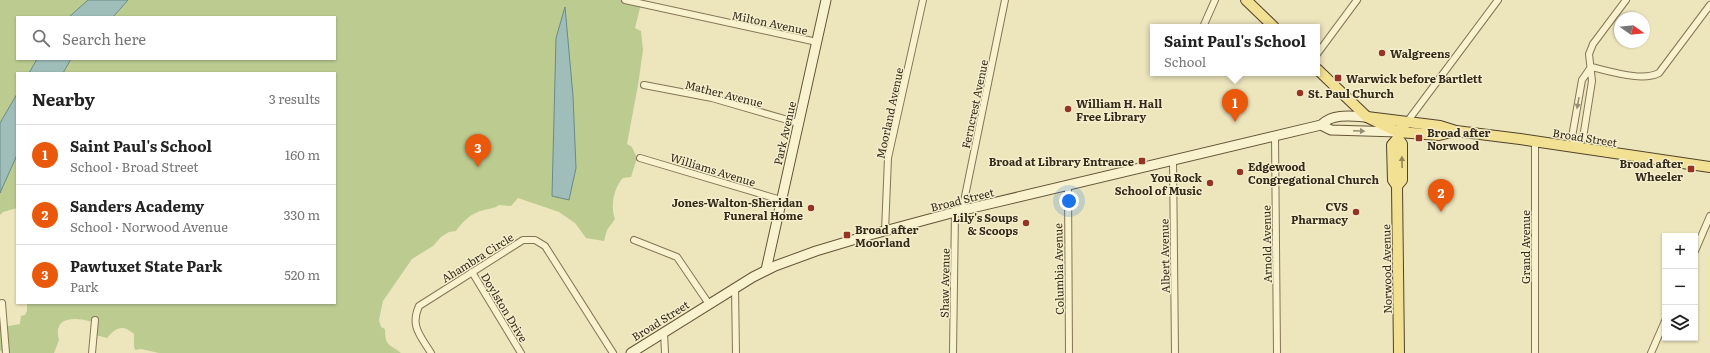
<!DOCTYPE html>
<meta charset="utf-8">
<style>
:root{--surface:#fff;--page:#f6f6f6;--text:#222;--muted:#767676;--line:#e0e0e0;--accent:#ea580c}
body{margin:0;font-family:Literata,serif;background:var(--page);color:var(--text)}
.controls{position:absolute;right:12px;bottom:12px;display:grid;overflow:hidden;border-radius:0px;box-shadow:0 1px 3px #0004}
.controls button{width:36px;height:36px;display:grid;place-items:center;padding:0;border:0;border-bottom:1px solid var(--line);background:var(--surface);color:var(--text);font:20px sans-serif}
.compass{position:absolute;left:1614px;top:12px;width:36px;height:36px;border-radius:50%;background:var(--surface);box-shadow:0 1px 3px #0004;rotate:104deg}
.you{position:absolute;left:1069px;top:201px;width:14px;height:14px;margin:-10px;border:3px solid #fff;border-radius:50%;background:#1a73e8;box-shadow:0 0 0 6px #1a73e833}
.badge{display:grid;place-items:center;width:26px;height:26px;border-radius:50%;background:var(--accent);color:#fff;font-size:13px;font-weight:700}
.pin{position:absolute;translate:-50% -33px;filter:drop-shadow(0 1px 2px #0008)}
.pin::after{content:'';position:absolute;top:21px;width:14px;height:12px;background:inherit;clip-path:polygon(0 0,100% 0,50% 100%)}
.popup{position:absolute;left:1150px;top:24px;width:170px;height:52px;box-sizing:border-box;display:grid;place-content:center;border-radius:0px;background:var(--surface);filter:drop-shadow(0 1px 3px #0005);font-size:13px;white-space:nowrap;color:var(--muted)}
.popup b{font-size:15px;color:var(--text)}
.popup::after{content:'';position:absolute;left:50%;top:100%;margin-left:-8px;border:8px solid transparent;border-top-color:var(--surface)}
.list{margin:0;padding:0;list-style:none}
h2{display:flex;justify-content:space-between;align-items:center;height:52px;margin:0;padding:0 16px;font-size:17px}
h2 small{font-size:13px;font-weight:400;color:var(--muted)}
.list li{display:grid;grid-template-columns:26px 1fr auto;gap:12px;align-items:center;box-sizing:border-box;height:60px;padding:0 16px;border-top:1px solid var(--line)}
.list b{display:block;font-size:15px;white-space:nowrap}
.list p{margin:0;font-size:13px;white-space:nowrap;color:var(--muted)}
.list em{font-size:13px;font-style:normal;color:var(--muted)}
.icon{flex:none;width:22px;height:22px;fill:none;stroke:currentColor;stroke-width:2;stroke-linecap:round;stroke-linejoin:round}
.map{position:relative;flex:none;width:1710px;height:353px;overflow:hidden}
.search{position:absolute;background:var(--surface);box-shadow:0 1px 3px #0004;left:16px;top:16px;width:320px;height:44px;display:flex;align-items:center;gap:10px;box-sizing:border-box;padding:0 14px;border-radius:0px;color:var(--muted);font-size:15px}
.panel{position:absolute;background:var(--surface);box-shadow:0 1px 3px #0004;left:16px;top:72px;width:320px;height:232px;border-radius:0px}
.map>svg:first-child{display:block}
.green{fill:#bccb90}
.water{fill:#a0beb9;stroke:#688b87}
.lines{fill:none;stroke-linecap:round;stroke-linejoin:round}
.street-casing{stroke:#847556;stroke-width:8}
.secondary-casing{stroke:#665639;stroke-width:11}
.primary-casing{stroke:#51422a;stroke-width:12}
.street{stroke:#f8f2ce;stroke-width:6}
.secondary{stroke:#f8f2ce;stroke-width:9}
.primary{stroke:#f2e192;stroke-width:10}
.oneway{fill:#968e74}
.oneway2{fill:#928656}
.poi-dot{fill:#933426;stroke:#f5eecb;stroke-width:1.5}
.labels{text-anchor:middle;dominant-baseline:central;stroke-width:3;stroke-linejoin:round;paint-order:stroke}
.street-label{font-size:11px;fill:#332a1b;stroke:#f5eecb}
.poi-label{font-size:11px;font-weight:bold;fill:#332a1b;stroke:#f5eecb;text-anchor:start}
</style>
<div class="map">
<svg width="1710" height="353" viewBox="0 0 1710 353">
<rect width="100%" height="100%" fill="#ede5bc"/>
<g class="green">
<polygon points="0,0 88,0 69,17 17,17 17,59 37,59 29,73 17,73 17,94 0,123"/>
<path d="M128 0H626L641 4 635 28 641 31 643 50 638 85 627 144 632 147 637 158 631 177 623 178C614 187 610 207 615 219L607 230 604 241 586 238 575 223 559 212 518 198 511 206 499 205C494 209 490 208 484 210 471 213 463 221 456 231L449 232 441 237 433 246 412 259 383 301 379 320 381 327 385 329C385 347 390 344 401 353H159L141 349 135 350 134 346V334C123 324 116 327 107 338L92 334V322C76 317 52 316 59 340L54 353H3L0 350V323L3 327 20 324 21 316 25 315 27 311V303H335V73H63L71 59H335V17H113Z"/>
<polygon points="17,155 17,208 3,212 0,215 0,193"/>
</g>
<g class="water">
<polygon points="88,0 128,0 113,17 69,17"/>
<polygon points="565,7 573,96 576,168 569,200 552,196 556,38"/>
<polygon points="37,59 71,59 63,73 29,73"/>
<polygon points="17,94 17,155 0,193 0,123"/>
</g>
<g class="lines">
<g class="street-casing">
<g id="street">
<polyline points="625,0 817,42"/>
<polyline points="1203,27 1215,0"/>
<polyline points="1317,54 1357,0"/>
<polyline points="1591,67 1582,80 1572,137 1576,148 1583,138 1592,81 1589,54 1593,44 1626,0"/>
<path d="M1591 67C1610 71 1642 82 1659 73L1710 5"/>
<polyline points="644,85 712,98 798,123"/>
<polyline points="1407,122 1498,0"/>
<polyline points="1275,136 1277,353"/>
<polyline points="1535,141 1535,353"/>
<polyline points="640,158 781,200"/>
<polyline points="1173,159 1175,353"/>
<polyline points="1068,185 1069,353"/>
<polyline points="962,211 1005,0"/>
<polyline points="885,231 888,158 923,0"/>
<polyline points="634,240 677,257 709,304"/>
<polyline points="1695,251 1710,216"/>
<polyline points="472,272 521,353"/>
<polyline points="735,287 736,353"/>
<polyline points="2,303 6,353"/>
<polyline points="664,332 665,353"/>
<polyline points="92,353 95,320"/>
<path d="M431 353C420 335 410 326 419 306L523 240H535L545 246 613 353"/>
<polyline points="953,353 955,212"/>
<polyline points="1651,353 1665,321"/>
</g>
</g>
<g class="secondary-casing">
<g id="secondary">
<polyline points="1321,125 1331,130 1398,132"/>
<polyline points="766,270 826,0"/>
<path d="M631 353 753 277 775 266 816 251 866 236 955 212 1321 125C1332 113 1352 116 1367 117"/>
</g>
</g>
<g class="primary-casing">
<g id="primary">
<polyline points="1246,0 1274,27"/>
<polyline points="1317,69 1367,117 1398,132 1439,135 1456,131"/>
<polyline points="1367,117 1440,126 1456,131 1520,139 1710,167"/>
<polyline points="1397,186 1402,180 1402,144 1398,138"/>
<polyline points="1399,353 1397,186 1393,180 1392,145 1398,138 1398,132 1407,122"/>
</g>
</g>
<use href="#street" class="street"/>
<use href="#secondary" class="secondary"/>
<use href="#primary" class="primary"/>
</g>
<defs><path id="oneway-solid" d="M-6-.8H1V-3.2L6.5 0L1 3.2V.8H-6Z"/></defs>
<g class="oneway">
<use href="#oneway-solid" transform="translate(1578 103) rotate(100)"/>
<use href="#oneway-solid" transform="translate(1359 131) rotate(2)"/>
</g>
<use class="oneway2" href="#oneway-solid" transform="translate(1402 162) rotate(-91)"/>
<g class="poi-dot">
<circle cx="1382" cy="53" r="4"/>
<rect x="1334" y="74" width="8" height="8" rx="2"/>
<circle cx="1300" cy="93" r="4"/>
<circle cx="1068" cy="109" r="4"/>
<rect x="1415" y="134" width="8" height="8" rx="2"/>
<rect x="1138" y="157" width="8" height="8" rx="2"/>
<rect x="1687" y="165" width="8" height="8" rx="2"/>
<circle cx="1240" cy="172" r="4"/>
<circle cx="1210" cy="183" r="4"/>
<circle cx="811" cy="208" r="4"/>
<circle cx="1356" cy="212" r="4"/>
<circle cx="1026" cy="223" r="4"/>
<rect x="843" y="231" width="8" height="8" rx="2"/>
</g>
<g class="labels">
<g class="street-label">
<text transform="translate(770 22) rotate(12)">Milton Avenue</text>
<text transform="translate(724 93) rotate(14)">Mather Avenue</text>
<text transform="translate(974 104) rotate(-78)">Ferncrest Avenue</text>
<text transform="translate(889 113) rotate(-78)">Moorland Avenue</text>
<text transform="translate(784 133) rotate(-77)">Park Avenue</text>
<text transform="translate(1585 137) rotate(9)">Broad Street</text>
<text transform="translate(713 169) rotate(17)">Williams Avenue</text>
<text transform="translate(962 199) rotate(-14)">Broad Street</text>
<text transform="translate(1266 244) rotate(-91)">Arnold Avenue</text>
<text transform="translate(1525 247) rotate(-90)">Grand Avenue</text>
<text transform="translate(1164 256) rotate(-91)">Albert Avenue</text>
<text transform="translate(477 257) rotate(-32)">Ahambra Circle</text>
<text transform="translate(1058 269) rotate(-91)">Columbia Avenue</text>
<text transform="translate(1386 269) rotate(-91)">Norwood Avenue</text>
<text transform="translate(944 283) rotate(-89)">Shaw Avenue</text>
<text transform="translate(505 307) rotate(59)">Doylston Drive</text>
<text transform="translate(660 320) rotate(-32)">Broad Street</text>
</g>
<g class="poi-label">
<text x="1390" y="53">Walgreens</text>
<text x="1346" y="78">Warwick before Bartlett</text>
<text x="1308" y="93">St. Paul Church</text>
<text x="1076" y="103">William H. Hall<tspan x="1076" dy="13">Free Library</tspan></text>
<text x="1427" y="132">Broad after<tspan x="1427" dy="13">Norwood</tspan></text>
<text x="1134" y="161" text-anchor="end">Broad at Library Entrance</text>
<text x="1683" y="163" text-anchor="end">Broad after<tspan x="1683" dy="13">Wheeler</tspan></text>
<text x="1248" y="166">Edgewood<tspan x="1248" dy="13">Congregational Church</tspan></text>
<text x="1202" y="177" text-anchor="end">You Rock<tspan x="1202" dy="13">School of Music</tspan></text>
<text x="803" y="202" text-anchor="end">Jones-Walton-Sheridan<tspan x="803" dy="13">Funeral Home</tspan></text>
<text x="1348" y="206" text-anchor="end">CVS<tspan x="1348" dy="13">Pharmacy</tspan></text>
<text x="1018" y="217" text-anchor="end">Lily's Soups<tspan x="1018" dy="13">&amp; Scoops</tspan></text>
<text x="855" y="229">Broad after<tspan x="855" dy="13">Moorland</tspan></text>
</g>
</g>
</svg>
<div class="controls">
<button>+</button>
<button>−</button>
<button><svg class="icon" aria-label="layers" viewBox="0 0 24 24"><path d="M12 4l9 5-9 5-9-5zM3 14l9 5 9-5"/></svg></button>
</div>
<svg class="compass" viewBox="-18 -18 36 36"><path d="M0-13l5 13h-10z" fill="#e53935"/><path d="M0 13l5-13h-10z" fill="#767676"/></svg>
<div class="you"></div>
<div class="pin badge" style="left:1235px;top:122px">1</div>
<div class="popup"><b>Saint Paul's School</b>School</div>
<div class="pin badge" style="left:1441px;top:212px">2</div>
<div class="pin badge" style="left:478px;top:167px">3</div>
<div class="search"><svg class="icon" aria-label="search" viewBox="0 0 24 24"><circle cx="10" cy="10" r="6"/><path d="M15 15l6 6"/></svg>Search here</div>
<section class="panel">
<h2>Nearby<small>3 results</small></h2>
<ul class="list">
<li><span class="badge">1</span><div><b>Saint Paul's School</b><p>School · Broad Street</p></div><em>160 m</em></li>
<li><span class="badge">2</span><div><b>Sanders Academy</b><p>School · Norwood Avenue</p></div><em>330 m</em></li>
<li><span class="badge">3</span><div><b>Pawtuxet State Park</b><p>Park</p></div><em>520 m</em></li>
</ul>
</section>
</div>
